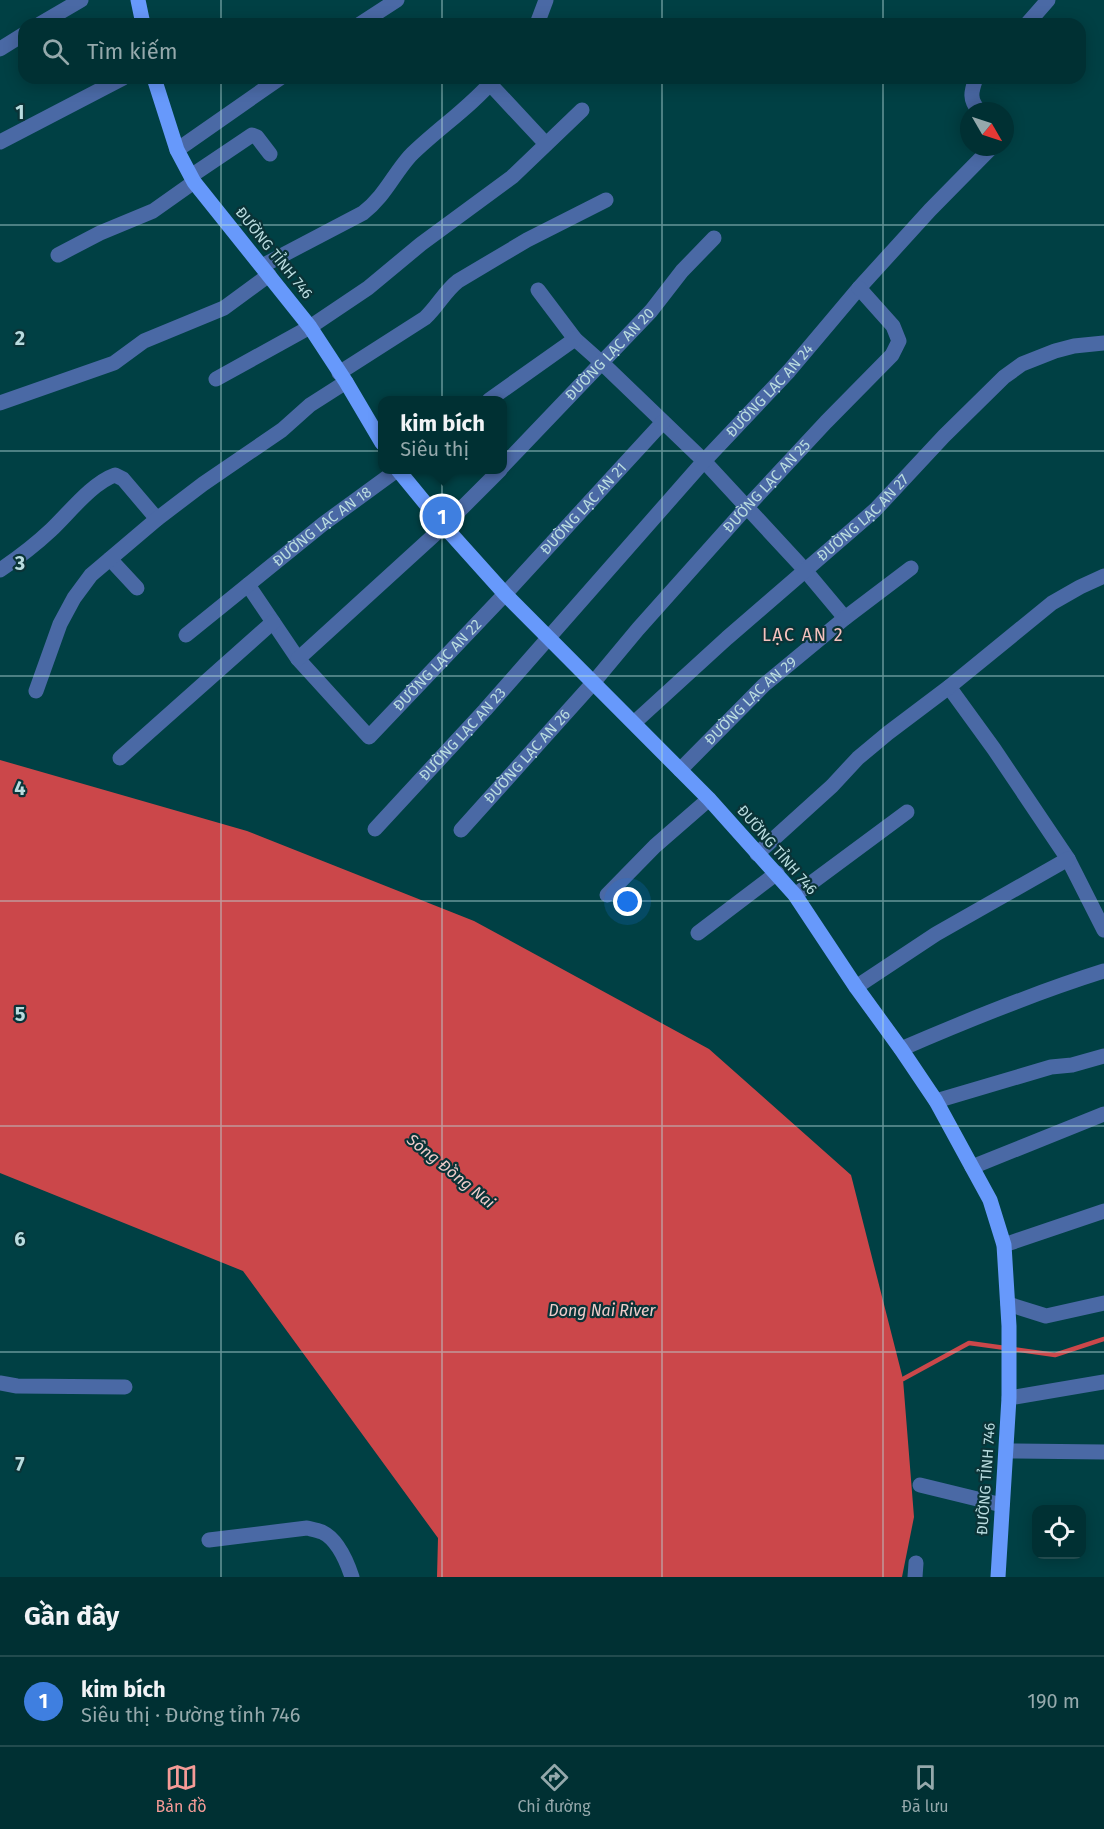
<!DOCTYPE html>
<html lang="vi">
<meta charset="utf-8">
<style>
:root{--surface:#003033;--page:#0a383b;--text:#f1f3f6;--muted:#95a9ac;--line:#224b4e;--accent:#f59b97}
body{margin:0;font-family:"Fira Sans",sans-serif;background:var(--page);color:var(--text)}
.controls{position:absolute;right:18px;bottom:18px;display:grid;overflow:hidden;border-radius:12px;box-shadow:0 3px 15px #0003}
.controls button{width:54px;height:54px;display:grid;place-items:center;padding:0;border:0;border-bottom:2px solid var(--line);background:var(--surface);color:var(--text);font:30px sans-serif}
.compass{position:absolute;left:960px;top:102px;width:54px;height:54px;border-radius:50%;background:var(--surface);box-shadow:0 3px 15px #0003;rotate:129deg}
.you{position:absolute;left:628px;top:902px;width:21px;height:21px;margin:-15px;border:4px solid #fff;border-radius:50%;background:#1a73e8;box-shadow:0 0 0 9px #1a73e833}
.badge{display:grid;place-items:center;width:39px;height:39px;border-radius:50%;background:var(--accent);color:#fff;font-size:20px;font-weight:700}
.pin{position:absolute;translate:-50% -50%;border:3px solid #fff;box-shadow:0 2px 6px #0006}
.popup{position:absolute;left:378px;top:396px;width:129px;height:78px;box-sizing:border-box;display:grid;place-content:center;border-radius:12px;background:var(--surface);filter:drop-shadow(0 2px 4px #0005);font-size:20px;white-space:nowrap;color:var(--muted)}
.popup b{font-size:22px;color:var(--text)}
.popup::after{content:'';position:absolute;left:50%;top:100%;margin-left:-12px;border:12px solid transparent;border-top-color:var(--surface)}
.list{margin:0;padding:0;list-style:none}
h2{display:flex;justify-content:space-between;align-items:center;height:78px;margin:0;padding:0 24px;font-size:26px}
h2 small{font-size:20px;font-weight:400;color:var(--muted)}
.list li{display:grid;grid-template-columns:39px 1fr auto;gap:18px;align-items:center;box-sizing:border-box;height:90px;padding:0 24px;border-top:2px solid var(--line)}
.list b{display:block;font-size:22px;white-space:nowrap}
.list p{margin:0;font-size:20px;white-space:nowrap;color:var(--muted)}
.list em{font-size:20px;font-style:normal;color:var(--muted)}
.icon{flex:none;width:33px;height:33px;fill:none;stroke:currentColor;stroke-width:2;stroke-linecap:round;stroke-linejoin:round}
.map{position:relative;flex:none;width:1104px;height:1577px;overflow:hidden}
.search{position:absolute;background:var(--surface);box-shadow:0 3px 15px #0003;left:18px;right:18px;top:18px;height:66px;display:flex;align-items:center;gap:15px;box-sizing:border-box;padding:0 21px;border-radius:18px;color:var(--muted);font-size:22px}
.sheet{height:168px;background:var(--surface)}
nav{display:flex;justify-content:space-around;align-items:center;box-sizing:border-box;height:84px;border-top:2px solid var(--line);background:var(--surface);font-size:16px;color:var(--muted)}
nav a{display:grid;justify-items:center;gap:3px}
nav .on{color:var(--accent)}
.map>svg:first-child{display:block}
.water{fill:#cb474a}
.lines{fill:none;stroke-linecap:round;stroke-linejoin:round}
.stream{stroke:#cb474a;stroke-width:4.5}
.minor{stroke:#4a69a5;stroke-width:15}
.major{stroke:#6799fb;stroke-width:15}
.grid{fill:none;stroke:#b9dcdf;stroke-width:1.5;stroke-opacity:0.55}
.labels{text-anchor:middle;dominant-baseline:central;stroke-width:4.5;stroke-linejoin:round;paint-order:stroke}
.street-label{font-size:15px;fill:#b9dcdf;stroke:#0a3337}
.water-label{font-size:16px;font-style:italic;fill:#efccca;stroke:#0a3337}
.quarter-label{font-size:18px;letter-spacing:1.5px;fill:#f6c2be;stroke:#0a3337}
.grid-label{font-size:20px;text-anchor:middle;font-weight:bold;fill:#b9dcdf;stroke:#0a3337;stroke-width:4.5;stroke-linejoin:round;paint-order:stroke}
</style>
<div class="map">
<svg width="1104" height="1577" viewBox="0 0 1104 1577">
<rect width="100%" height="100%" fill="#004044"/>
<polygon class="water" points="0,760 247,831 474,921 709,1049 851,1175 903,1379 914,1517 902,1577 437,1577 438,1538 243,1271 0,1173"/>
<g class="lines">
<polyline class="stream" points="903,1379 969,1343 1055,1355 1104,1339"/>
<g class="minor">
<polyline points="40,24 81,0"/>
<polyline points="360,24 397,0"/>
<polyline points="537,24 546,0"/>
<polyline points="1027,24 1048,0"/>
<polyline points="0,49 24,34"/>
<path d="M976 78C971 92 969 99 979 111"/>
<polyline points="490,84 546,144"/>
<polyline points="0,142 123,78"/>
<polyline points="177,150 280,78"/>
<polyline points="191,176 252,135 257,137 270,154"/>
<polyline points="58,255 100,233 153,211 194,182"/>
<path d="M262 266 363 213C385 196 393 175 410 156 437 129 470 108 495 78"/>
<polyline points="538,290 575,339 602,363 704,461 804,569 845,618"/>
<path d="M339 373 425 318C437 307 445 291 458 281L527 240 606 200"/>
<polyline points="216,379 310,327 368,288 421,244 512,177 582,110"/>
<polyline points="489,400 575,339"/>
<polyline points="0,403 114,363 144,341 224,308 269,275"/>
<path id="s1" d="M502 467 651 311 682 271 714 238"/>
<polyline points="110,559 137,588"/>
<path d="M0 570C18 558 35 545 51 530 69 513 92 483 115 475L123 479 157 519"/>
<path id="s2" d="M248 585 298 659 369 737 505 594 663 422"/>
<path id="s3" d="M186 635 323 524 397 470"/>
<polyline points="298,659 444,526 500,470"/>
<polyline points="949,687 994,749 1068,859 1104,930"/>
<polyline points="36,691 60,624 74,598 91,575 157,519 203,484 282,430 310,405 346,382"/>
<path id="s4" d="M635 722 727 638 875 510 944 436 1004 377 1022 364 1055 351 1074 346 1104 343"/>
<polyline points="120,758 273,622"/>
<path id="s5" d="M680 770 764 685 845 618 911 568"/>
<path id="s6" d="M375 829 485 710 704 461 789 371 859 288 930 210 992 147"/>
<path id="s7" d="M461 830 593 683 638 629 746 508 826 422 892 355 899 341 893 326 859 288"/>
<polyline points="757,854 832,786 858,758 888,733 949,687 1052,603 1080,587 1104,576"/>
<polyline points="607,895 655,846 709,799"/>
<polyline points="795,895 907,812"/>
<polyline points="698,933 777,873"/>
<polyline points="856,987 936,934 1068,859"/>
<path d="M901 1049C968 1020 1034 993 1104 971"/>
<polyline points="936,1101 1051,1067 1072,1065 1104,1056"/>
<polyline points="972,1167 1104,1114"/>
<polyline points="1004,1245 1104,1211"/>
<polyline points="1008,1304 1046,1316 1104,1303"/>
<polyline points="0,1383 17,1386 125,1387"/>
<polyline points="1009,1398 1104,1382"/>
<polyline points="1007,1451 1104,1452"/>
<polyline points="920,1485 1002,1505"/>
<path d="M209 1540 307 1528C311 1529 317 1530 322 1532 337 1539 347 1562 352 1577"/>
<polyline points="915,1577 916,1563"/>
</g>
<g class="major">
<polyline points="138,0 143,24"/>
<polyline points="154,78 177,150 194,182 310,327 346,382 382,443"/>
<polyline points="398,470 444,526 505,594 709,799 795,895 856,987 901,1049 936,1101 990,1200 1004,1245 1009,1326 1009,1398 998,1577"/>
</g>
</g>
<path class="grid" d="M221 0V24M442 0V24M662 0V24M883 0V24M221 78V1577M442 78V1577M662 78V1577M883 78V1577M0 225H1104M0 451H1104M0 676H1104M0 901H1104M0 1126H1104M0 1352H1104"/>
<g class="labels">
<g class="street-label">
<text transform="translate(274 253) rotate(51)">ĐƯỜNG TỈNH 746</text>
<text stroke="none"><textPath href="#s1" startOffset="156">ĐƯỜNG LẠC AN 20</textPath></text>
<text stroke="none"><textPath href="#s6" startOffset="590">ĐƯỜNG LẠC AN 24</textPath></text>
<text stroke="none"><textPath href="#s7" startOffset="460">ĐƯỜNG LẠC AN 25</textPath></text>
<text stroke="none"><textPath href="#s2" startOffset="508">ĐƯỜNG LẠC AN 21</textPath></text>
<text stroke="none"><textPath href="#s4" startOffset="306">ĐƯỜNG LẠC AN 27</textPath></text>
<text stroke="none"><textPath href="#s3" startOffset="174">ĐƯỜNG LẠC AN 18</textPath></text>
<text stroke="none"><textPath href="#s2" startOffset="294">ĐƯỜNG LẠC AN 22</textPath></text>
<text stroke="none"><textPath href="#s5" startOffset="99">ĐƯỜNG LẠC AN 29</textPath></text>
<text stroke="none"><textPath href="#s6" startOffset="129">ĐƯỜNG LẠC AN 23</textPath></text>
<text stroke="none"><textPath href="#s7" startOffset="99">ĐƯỜNG LẠC AN 26</textPath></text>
<text transform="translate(777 850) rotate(49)">ĐƯỜNG TỈNH 746</text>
<text transform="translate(986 1479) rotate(-86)">ĐƯỜNG TỈNH 746</text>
</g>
<g class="water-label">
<text transform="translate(451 1171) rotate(39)">Sông Đồng Nai</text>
<text x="602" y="1310">Dong Nai River</text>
</g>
<g class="quarter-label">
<text x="803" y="635">LẠC AN 2</text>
</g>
</g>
<g class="grid-label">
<text x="20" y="119">1</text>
<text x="20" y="345">2</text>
<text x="20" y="570">3</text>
<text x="20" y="795">4</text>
<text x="20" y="1021">5</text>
<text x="20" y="1246">6</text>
<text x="20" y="1471">7</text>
</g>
</svg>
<div class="controls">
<button><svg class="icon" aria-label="locate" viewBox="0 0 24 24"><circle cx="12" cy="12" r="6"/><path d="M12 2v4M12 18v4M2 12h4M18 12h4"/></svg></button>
</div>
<svg class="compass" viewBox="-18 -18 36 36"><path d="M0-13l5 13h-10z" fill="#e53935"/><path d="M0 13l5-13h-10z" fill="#95a9ac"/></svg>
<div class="you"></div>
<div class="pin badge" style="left:442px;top:516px;background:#3f7fe0">1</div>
<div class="popup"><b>kim bích</b>Siêu thị</div>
<div class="search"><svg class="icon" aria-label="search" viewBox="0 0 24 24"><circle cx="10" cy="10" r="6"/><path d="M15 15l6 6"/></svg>Tìm kiếm</div>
</div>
<section class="sheet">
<h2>Gần đây<small></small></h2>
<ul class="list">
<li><span class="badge" style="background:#3f7fe0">1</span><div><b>kim bích</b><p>Siêu thị · Đường tỉnh 746</p></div><em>190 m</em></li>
</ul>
</section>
<nav>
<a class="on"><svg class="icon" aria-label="map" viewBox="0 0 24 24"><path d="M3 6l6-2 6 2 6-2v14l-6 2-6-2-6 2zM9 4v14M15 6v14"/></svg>Bản đồ</a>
<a><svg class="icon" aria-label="directions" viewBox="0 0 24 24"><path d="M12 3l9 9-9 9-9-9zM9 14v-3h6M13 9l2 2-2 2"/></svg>Chỉ đường</a>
<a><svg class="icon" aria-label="saved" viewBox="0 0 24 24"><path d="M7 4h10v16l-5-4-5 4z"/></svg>Đã lưu</a>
</nav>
